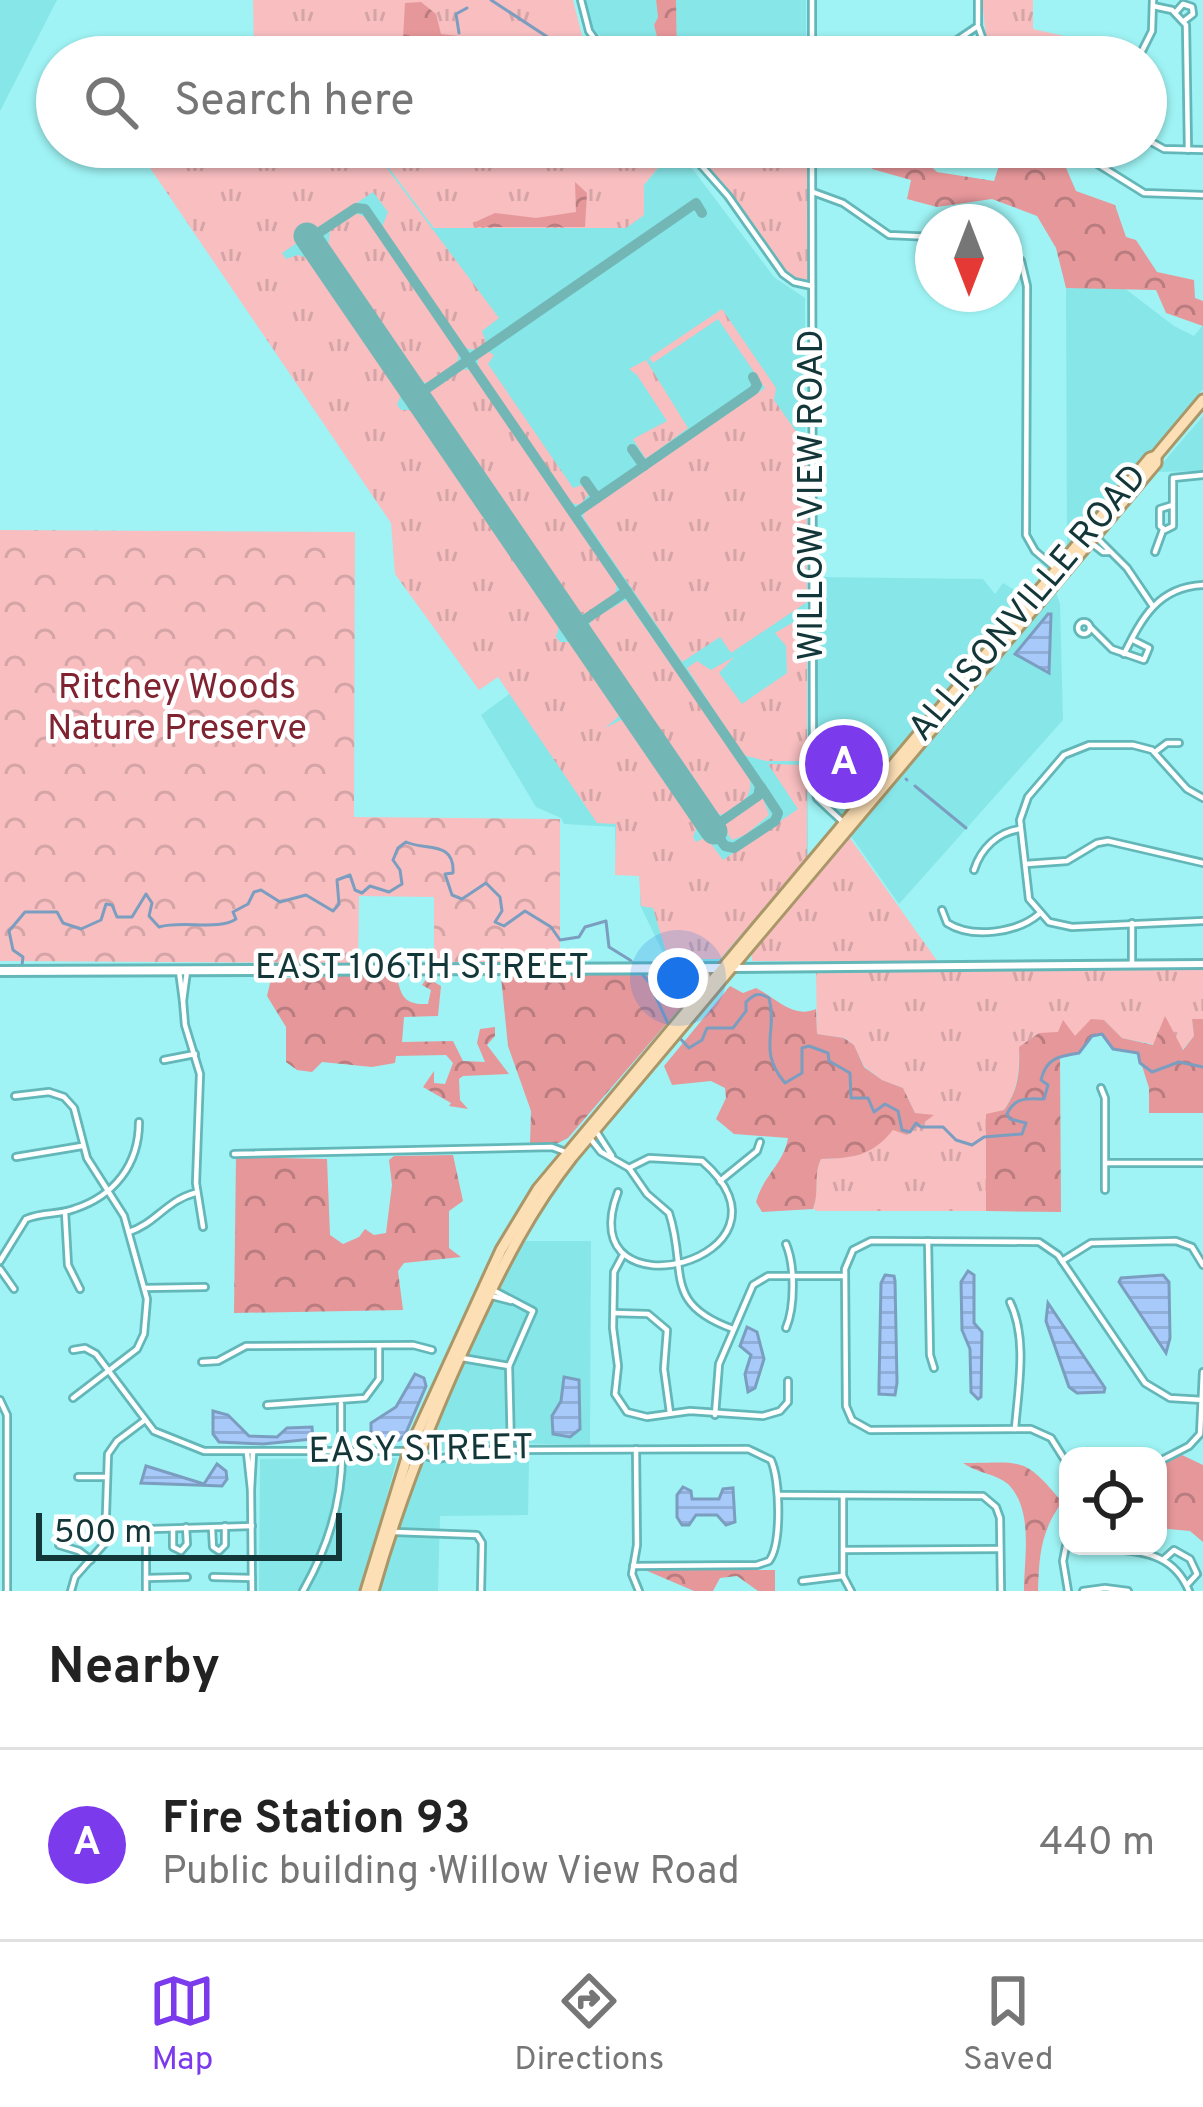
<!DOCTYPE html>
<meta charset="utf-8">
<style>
:root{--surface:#fff;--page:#f6f6f6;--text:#222;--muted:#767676;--line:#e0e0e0;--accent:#7c3aed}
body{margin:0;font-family:Overpass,sans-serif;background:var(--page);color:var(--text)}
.controls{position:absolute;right:36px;bottom:36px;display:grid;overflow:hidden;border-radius:24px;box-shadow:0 3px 9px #0004}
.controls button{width:108px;height:108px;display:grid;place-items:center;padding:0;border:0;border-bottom:3px solid var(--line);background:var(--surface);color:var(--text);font:60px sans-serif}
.compass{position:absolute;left:915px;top:204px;width:108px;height:108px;border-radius:50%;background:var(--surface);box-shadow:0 3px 9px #0004;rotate:180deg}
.scale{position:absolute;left:36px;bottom:30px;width:306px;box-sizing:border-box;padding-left:12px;border:6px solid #133738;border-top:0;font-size:33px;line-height:42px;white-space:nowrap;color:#133738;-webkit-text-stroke:9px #fff;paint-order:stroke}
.you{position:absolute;left:678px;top:978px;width:42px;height:42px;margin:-30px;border:9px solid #fff;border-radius:50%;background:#1a73e8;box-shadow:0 0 0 18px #1a73e833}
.badge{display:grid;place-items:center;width:78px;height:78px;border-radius:50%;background:var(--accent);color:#fff;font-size:39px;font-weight:700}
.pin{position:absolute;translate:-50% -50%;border:6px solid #fff;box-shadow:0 3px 12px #0006}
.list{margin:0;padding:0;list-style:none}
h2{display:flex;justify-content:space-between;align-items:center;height:156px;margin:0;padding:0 48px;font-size:51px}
h2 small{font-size:39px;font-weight:400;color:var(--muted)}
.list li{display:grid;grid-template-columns:78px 1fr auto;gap:36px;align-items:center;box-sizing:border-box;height:192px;padding:0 48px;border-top:3px solid var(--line)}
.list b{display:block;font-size:45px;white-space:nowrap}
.list p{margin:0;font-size:39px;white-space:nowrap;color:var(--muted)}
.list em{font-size:39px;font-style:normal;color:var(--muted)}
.icon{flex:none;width:66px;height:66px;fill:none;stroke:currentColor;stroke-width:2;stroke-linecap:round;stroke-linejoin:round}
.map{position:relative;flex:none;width:1203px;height:1591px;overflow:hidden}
.search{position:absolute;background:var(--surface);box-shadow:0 3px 9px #0004;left:36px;right:36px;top:36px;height:132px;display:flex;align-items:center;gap:30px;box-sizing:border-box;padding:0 42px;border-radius:66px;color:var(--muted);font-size:45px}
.sheet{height:348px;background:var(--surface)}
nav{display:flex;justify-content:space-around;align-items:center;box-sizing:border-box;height:168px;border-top:3px solid var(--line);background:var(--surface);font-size:33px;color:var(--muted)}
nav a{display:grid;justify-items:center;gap:6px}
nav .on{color:var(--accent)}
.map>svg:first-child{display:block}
.built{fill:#87e6e8}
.grass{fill:url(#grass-tufts)}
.forest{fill:url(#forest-crowns)}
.park{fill:url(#park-crowns)}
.water{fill:url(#water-rules);stroke:#7b9ec0;stroke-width:3}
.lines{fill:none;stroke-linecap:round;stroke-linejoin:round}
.stream{stroke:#7b9ec0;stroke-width:3}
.taxiway{stroke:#72b6b6;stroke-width:10}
.runway{stroke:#72b6b6;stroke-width:27}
.minor-casing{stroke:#63b7b8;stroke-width:10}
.tertiary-casing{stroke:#63b7b8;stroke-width:12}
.secondary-casing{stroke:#63b7b8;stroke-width:14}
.primary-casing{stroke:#a99769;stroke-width:15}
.minor{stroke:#fff;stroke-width:4.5}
.tertiary{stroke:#fff;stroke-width:6}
.secondary{stroke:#fff;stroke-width:8}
.primary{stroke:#fcdfb5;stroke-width:9}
.labels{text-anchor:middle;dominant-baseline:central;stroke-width:9;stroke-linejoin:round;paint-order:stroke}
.street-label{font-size:36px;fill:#133738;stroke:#fff}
.park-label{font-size:36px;fill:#7f2330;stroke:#fff}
</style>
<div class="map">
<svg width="1203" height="1591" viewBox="0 0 1203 1591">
<defs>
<pattern id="grass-tufts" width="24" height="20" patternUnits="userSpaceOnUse" patternTransform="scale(3)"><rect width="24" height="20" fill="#f8bec0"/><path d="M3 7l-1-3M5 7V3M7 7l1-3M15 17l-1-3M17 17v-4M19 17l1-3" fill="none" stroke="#d4a4a6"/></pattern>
<pattern id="forest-crowns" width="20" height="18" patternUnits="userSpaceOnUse" patternTransform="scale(3)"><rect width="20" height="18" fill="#e6979a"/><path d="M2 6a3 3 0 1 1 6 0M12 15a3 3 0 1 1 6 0" fill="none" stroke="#b97c7f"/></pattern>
<pattern id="park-crowns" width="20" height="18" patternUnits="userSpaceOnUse" patternTransform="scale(3)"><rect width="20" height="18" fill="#f8bec0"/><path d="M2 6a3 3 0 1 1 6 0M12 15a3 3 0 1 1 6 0" fill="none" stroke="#d4a4a6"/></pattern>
<pattern id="water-rules" width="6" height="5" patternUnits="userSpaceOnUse" patternTransform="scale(3)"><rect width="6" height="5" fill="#a8cafa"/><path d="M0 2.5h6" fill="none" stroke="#90aed7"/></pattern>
</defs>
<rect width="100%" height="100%" fill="#9ff3f4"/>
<g class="built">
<polygon points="0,0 57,0 0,111"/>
<polygon points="586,0 656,0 658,17 654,25 662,57 620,57 592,27"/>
<polygon points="676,0 806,0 806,57 677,57"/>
<polygon points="160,147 373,147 434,228 625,228 643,215 644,185 676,147 774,277 805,298 808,857 718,962 668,963 640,905 640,875 616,874 615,827 564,824 561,818 536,807 481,715 512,692 146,156"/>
<polygon points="1123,287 1174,326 1194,336 1203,325 1203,389 1067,549 1066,288"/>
<polygon points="1203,416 1203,471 1155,472"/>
<polygon points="816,577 983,579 995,594 1003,583 1016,591 1034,586 842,817 816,786"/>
<polygon points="1055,589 1060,604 1063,720 899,904 850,835"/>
<polygon points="518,1241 591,1241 590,1445 503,1443 429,1452 422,1448"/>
<polygon points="397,1458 362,1591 259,1591 260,1459"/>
<polygon points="420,1461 529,1461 528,1515 440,1516 438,1591 379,1591"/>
</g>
<g class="grass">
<polygon points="253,0 573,0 583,39 599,57 254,57"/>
<polygon points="982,0 1033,0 1033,29 1064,36 1064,57 986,37"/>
<polygon points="162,147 371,147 499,318 482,331 486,343 475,350 465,348 382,227 388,212 373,192 282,253 286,259 298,255 310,259 402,392 397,405 401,410 414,410 560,623 556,637 560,642 573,642 622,714 605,728 625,718 698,824 693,837 696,842 706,837 723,860 798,809 768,764 807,765 807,858 720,959 668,959 653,908 641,906 639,876 615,875 616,824 597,823 498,677 479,690 395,574 391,523 144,159"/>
<polygon points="373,147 675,147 644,185 644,215 626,228 434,228"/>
<polygon points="690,147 810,147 809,282 793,280 786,272 736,200"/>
<polygon points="355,213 366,217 459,352 457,363 428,383 418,381 328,249 330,230"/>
<polygon points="722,309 776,388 774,400 807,447 807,602 731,653 720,637 682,662 583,517 585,511 765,388 718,319 653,363 649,358"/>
<polygon points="487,351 494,355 488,364 573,488 582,485 589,494 580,505 571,503 478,367 478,359"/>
<polygon points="646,360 688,428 646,459 633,439 667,421 637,375 629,369"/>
<polygon points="460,369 470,370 617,584 615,595 586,615 575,612 429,398 429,391"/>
<path d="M626 600 749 776C755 797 740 804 724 815L713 813 589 632 591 620Z"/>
<polygon points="799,619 807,619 807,761 766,761 743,755 687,668 697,661 711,670 734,657 719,673 742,704 787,673 786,646 775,633"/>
<polygon points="763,798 769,815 745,835 732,840 722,826"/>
<polygon points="850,838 938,962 752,961 752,952"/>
<path d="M816 969H1203V1019L1192 1020 1194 1036 1182 1050 1122 1038 1104 1020 1075 1036 1039 1033 1019 1047C1019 1073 1018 1089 1004 1110L986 1115V1211H817L813 1209C820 1192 813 1175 821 1159 854 1158 872 1155 893 1129L907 1135 932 1116 915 1113 903 1088 882 1080 864 1066 854 1045 845 1038 817 1034Z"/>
</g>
<g class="forest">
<polygon points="656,0 676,0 677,57 662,57 654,25 658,17"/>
<polygon points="421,2 436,14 441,34 469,37 477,57 402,57 405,3"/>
<polygon points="872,147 910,147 937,172 994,181 1005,147 1057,147 1076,191 1115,205 1126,237 1136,240 1157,272 1194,280 1195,298 1203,301 1203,326 1166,313 1156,290 1066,288 1056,248 1037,216 992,199 937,207 907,199 911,180 872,169 877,150"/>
<polygon points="575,182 587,193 585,227 474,227 473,223 495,213 536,218 576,212"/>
<polygon points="506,972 666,976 685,981 685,1002 568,1138 556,1144 530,1144 531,1111 508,1046 501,977"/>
<path d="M396 973C401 996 403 1005 428 1004L431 990 422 985 427 978 441 986 438 1016 404 1017 402 1042 453 1041 463 1061 485 1062 477 1043 480 1029 495 1027V1036L487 1045 509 1074 463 1076 459 1079 460 1100 468 1109 449 1106 451 1103 423 1087 434 1071V1083L445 1084 453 1063 446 1055 396 1056 395 1063 372 1067 322 1062 312 1072 297 1070 286 1062V1027L267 996 271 979Z"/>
<path d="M730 986 743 993 756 988C776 998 792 1019 816 1009L817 1034 844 1038 854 1045 864 1067 882 1080 903 1088 915 1113 934 1115 907 1135 893 1130C872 1156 854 1158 821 1159 813 1175 820 1192 813 1209L762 1212 756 1202C763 1176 784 1163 788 1138L734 1134 716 1119 726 1098 725 1088 711 1081 672 1085 664 1066Z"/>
<path d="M1165 1016 1183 1050 1194 1036 1192 1019H1203V1113H1149V1088L1138 1053 1113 1049 1102 1034 1092 1036 1079 1053 1060 1056 1061 1212 986 1211V1114L1004 1110C1018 1090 1020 1073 1019 1047L1039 1033 1058 1032 1063 1020 1075 1036 1091 1019 1104 1020 1122 1038 1153 1045Z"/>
<polygon points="453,1155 463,1201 449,1211 449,1248 461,1257 404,1263 398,1271 403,1310 234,1313 236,1157 327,1159 330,1235 343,1244 359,1237 365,1229 374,1235 386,1233 392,1185 389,1160 394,1156"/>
<polygon points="1182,1455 1203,1465 1203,1542 1190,1531 1158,1528 1158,1467"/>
<path d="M963 1463C1023 1463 1023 1455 1062 1502 1041 1531 1039 1555 1038 1591H1024C1024 1558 1034 1510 1008 1484 997 1474 976 1473 963 1463Z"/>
<polygon points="645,1570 775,1570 775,1591 758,1591 737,1576 720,1578 713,1591 694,1591"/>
</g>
<polygon class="park" points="0,530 355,532 354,817 560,819 560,962 434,962 434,897 359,896 358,963 0,961"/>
<g class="water">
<polygon points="1048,614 1051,614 1049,673 1015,654"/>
<polygon points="968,1271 974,1275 974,1323 982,1332 981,1397 978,1399 971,1392 970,1349 962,1330 961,1282"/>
<polygon points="885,1275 894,1276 895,1281 897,1383 895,1395 879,1394 879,1385 881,1283"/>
<polygon points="1163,1275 1169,1282 1170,1338 1166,1353 1119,1282 1121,1278"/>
<polygon points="1048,1303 1105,1388 1104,1392 1077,1393 1069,1387 1046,1321"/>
<polygon points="747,1327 757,1332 764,1359 755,1388 748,1392 745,1374 751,1355 740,1346"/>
<polygon points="415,1374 424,1378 426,1386 405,1435 399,1440 371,1440 371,1423 396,1407"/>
<polygon points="564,1377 579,1380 580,1429 570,1437 553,1434 552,1416 561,1401"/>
<polygon points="213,1411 228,1415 249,1436 277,1437 287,1428 312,1427 313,1439 263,1444 219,1442 213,1434"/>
<polygon points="217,1464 226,1471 227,1479 222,1486 141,1483 146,1466 204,1484"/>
<polygon points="683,1487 691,1491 692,1499 719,1499 723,1489 733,1488 735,1522 726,1525 717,1515 696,1515 689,1525 682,1525 677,1517 677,1495"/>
</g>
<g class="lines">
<g class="stream">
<polyline points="491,0 578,57"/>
<polyline points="459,33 456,14 467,8"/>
<polyline points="820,738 832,737"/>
<polyline points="819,762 820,748"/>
<polyline points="819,766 825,780"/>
<polyline points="906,779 907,780"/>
<polyline points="915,786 966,828"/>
<polyline points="831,794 836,806"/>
<path d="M14 968 22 965 23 957 13 950 9 931 25 912H57L63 923 81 929 101 920 106 904 112 905 117 917H132L146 894 152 903 149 916 159 927C182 920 219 931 236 919L233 912 248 904 254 892 261 890 280 902 306 895 333 911 339 904 337 880 350 875 355 890 362 893 370 886 389 892 402 884 400 870 393 860 398 848 406 842C425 851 455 840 453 873L445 874 452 895 462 899 486 883 500 897 502 911 495 922 504 926 525 911 551 927 560 940 579 937 585 927 606 921 609 947 630 960 649 982 670 1028"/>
<path d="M677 1035 689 1048 702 1040 707 1028H733L746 1011V1002C754 994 759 992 769 998 778 1032 757 1050 785 1083L802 1073V1048L809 1046 828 1053 829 1061 850 1073 851 1098H868L874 1112 885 1104 898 1111 902 1130 910 1132 916 1123 921 1127H943L956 1140 972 1145 984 1137 1022 1134 1026 1123 1010 1119 1007 1114C1015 1096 1029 1099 1044 1099L1048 1085 1041 1080C1046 1058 1059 1056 1079 1053L1092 1036 1102 1034 1113 1049 1138 1053 1140 1063 1152 1072 1179 1062 1203 1067"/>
</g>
<g class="taxiway">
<polyline points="309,239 356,208 365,209 760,786 758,796 712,828"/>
<polyline points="416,396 696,203 702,213"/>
<polyline points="632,449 644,466"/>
<polyline points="585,481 597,498"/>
<polyline points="574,514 754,390 757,385 753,377"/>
<polyline points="574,627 627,591"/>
<polyline points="714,831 725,846 734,848 775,821 778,813 761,787"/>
</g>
<polyline class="runway" points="307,236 714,831"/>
<g class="minor-casing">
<g id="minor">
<polyline points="581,0 589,31 608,57"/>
<polyline points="812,0 812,57"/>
<polyline points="1153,6 1172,10 1186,25 1188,150"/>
<polyline points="1176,12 1183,4 1192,7 1193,14 1184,21"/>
<polyline points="978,24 978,0"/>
<polyline points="932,57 978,26 989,57"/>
<polyline points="1139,57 1152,31 1153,0"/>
<polyline points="1146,139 1164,149 1203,150"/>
<polyline points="685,147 728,196 783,274 794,282 812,286"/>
<polyline points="812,147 813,777 817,798 845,824"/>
<polyline points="1090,147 1096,163 1144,193 1203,195"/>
<polyline points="813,192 843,203 889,235 933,237"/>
<polyline points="1005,244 1021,261 1027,286 1026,535 1035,551 1054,567"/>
<polyline points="1173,505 1160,509 1160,526 1165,530 1173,526 1173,478 1203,475"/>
<polyline points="1095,536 1127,568 1152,605"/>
<polyline points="1089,541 1103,552 1109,552"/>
<polyline points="1155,552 1163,530"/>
<circle cx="1084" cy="628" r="6"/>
<polyline points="1091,628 1112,649 1144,660 1149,648 1133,640"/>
<path d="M1124 654C1142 618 1158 587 1203 585"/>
<polyline points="1155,752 1167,743 1179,743"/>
<polyline points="1203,798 1187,789 1152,750 1133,745 1089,745 1064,755 1028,797 1020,820 1029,899 1049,922 1072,927 1203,921"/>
<polyline points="1026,864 1067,861 1097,843 1108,841 1203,863"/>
<path d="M974 870C981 848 998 832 1020 829"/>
<path d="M942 910 947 923C972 939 1017 933 1039 914"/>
<polyline points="1132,923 1132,964"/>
<polyline points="179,971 183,1001 187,971"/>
<polyline points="183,1001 185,1025 200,1074 196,1183 203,1227"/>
<polyline points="164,1060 195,1054"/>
<polyline points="1101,1088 1105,1098 1105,1190"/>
<polyline points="15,1096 49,1092 64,1097 74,1108 87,1158 124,1216 147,1299 144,1334 137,1349 73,1398"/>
<polyline points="596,1131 612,1156"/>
<path d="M589 1137 601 1152 629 1168 647 1194 669 1213C688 1270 661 1303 733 1329"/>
<polyline points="234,1154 552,1147 568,1153"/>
<polyline points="16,1157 82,1146"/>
<polyline points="1107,1163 1203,1163"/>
<polyline points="720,1181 757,1151 760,1142"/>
<path d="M618 1192C568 1322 815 1259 702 1161L649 1158 629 1168"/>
<polyline points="65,1212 68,1265 80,1289"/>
<path d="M129 1232C155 1224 167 1200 195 1193"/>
<polyline points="928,1241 930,1355 934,1368"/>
<polyline points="623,1255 614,1272 613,1328 618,1366 615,1394 627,1412 647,1417 690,1411 763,1416 780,1411 788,1402 788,1381"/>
<path d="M0 1261 26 1219C42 1212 58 1215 74 1209 114 1196 139 1165 139 1122"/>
<polyline points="1062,1261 1091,1243 1176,1241 1192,1247 1203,1265"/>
<polyline points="0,1269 14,1289"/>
<polyline points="145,1288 205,1287"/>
<polyline points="491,1289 533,1311 509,1366 511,1450"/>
<polyline points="488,1295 511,1301"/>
<path d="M1010 1302C1028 1339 1018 1389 1015 1429"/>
<polyline points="614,1313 648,1314 667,1330 664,1369 670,1413"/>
<path d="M786 1328C795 1307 795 1265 786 1244"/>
<polyline points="73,1350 85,1348 96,1354 154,1431 204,1451 406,1451"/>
<polyline points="462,1358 509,1366"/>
<polyline points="202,1362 218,1361 246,1346 413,1345 432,1350"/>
<polyline points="0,1400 7,1415 7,1591"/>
<polyline points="341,1404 341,1435"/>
<polyline points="267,1405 365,1398 379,1379 379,1346"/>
<polyline points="715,1415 719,1364 753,1285 768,1276 845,1276"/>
<polyline points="636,1449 637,1545 632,1574 639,1591"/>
<polyline points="339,1452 341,1435 344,1451"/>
<polyline points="247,1453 251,1490 253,1453"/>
<path d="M417 1454 437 1459 488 1450 748 1449 771 1460C780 1480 782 1544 769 1561L757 1565 633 1566"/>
<polyline points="1158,1462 1189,1446 1200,1434 1203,1372"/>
<polyline points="1068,1465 1051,1438 1031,1429 870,1430 852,1420 846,1406 845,1269 853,1250 871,1241 1039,1242 1058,1255 1145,1383 1170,1398 1203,1400"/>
<polyline points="78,1477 107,1477"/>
<polyline points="251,1490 252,1591"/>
<polyline points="779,1495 983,1496 996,1507 1000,1518 1001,1591"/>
<polyline points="843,1497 843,1576 851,1591"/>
<polyline points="173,1529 173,1547 181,1551 187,1544 186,1527"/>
<polyline points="212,1529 213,1547 219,1551 225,1545 225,1526"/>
<polyline points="395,1532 477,1535 482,1543 481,1591"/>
<polyline points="59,1545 79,1551 91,1560"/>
<path d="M1096 1546C1135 1553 1171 1548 1189 1591"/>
<polyline points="843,1550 1000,1549"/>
<polyline points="1164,1559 1174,1550 1190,1559 1197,1574 1187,1585"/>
<polyline points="213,1577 252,1578"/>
<polyline points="146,1578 187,1577"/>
<polyline points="802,1581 843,1576"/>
<polyline points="71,1591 75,1577 105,1543 108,1454 117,1441 145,1420"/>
<polyline points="146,1591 146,1538 152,1529 252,1526"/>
<path d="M303 1591C327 1549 342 1503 342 1454"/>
<polyline points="1068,1591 1063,1561 1068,1536"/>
<polyline points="1083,1591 1105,1588 1128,1591"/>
</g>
</g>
<g class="tertiary-casing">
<polyline id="tertiary" points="732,968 1203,964"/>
</g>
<g class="secondary-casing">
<polyline id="secondary" points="0,971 724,968"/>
</g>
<g class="primary-casing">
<g id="primary">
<polyline points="692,968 705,975 706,984"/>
<polyline points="366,1591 409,1451 501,1250 538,1189 1150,458 1156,456 1203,400"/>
<path d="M373 1591C400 1496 433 1413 475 1324 503 1264 531 1209 572 1157L1156 463V456"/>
</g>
</g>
<use href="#minor" class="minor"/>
<use href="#tertiary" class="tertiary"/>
<use href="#secondary" class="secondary"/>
<use href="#primary" class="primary"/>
</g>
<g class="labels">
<g class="street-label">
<text transform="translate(813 495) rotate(-90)">WILLOW VIEW ROAD</text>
<text transform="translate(1029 604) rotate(-50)">ALLISONVILLE ROAD</text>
<text x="422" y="969">EAST 106TH STREET</text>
<text transform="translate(421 1451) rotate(-1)">EASY STREET</text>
</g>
<g class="park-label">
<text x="177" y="689">Ritchey Woods<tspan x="177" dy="41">Nature Preserve</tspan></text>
</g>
</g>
</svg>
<div class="controls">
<button><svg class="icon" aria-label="locate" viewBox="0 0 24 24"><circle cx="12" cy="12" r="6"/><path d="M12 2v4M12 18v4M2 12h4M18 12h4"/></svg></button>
</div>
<svg class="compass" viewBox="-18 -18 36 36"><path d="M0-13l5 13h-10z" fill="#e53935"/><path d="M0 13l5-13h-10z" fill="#767676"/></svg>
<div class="scale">500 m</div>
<div class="you"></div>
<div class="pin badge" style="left:844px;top:764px">A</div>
<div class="search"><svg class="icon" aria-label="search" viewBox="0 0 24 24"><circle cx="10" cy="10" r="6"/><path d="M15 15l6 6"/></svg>Search here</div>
</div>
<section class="sheet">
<h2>Nearby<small></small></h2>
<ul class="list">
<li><span class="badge">A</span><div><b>Fire Station 93</b><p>Public building · Willow View Road</p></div><em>440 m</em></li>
</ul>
</section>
<nav>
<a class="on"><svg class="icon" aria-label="map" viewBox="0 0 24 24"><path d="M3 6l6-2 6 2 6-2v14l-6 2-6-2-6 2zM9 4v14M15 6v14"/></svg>Map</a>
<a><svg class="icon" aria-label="directions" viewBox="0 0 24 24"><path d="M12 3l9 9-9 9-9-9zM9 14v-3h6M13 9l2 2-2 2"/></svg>Directions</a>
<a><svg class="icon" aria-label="saved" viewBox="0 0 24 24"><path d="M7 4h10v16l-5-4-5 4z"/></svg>Saved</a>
</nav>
